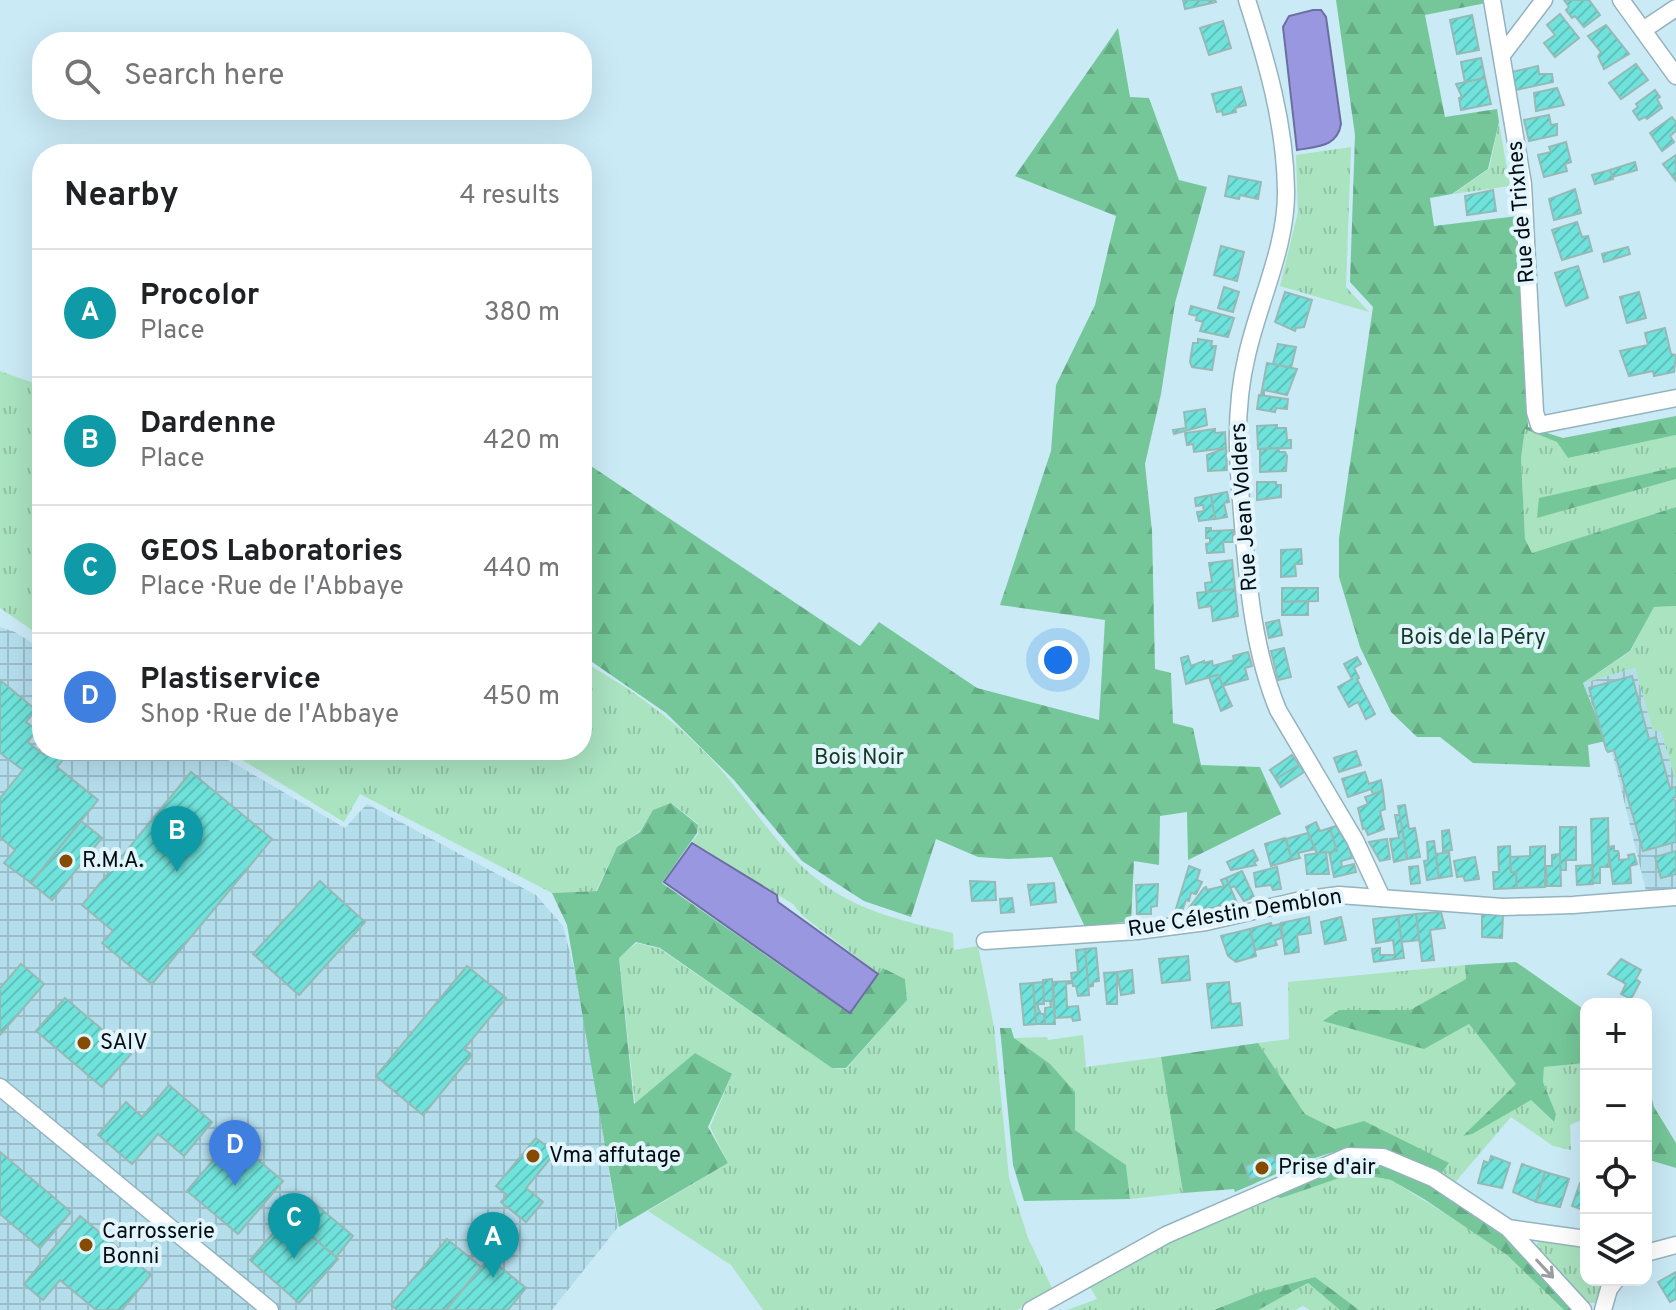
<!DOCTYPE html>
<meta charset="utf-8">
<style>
:root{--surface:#fff;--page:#f2f2f2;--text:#202124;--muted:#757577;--line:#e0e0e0;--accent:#854c00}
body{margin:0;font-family:Overpass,sans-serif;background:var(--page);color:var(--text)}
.controls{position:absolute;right:24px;bottom:24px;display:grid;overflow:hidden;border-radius:16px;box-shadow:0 8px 32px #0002}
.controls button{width:72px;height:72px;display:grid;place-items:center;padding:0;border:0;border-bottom:2px solid var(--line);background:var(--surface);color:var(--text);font:40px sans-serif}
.you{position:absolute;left:1058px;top:660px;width:28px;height:28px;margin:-20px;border:6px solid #fff;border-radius:50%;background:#1a73e8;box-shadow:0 0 0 12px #1a73e833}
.badge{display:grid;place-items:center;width:52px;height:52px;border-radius:50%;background:var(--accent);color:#fff;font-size:26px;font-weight:700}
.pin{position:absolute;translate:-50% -66px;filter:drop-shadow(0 2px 4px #0008)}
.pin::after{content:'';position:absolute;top:42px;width:28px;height:24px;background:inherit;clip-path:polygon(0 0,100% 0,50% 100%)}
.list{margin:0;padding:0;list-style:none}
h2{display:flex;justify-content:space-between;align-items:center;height:104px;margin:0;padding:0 32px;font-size:34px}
h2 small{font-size:26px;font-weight:400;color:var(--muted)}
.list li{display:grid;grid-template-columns:52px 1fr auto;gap:24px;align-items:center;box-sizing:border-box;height:128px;padding:0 32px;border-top:2px solid var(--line)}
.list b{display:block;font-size:30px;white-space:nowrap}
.list p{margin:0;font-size:26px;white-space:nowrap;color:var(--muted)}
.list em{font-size:26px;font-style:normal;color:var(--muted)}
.icon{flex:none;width:44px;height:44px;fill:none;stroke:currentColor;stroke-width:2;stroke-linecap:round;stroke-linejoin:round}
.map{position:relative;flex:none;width:1676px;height:1310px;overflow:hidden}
.search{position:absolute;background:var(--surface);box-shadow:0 8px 32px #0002;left:32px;top:32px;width:560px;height:88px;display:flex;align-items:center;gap:20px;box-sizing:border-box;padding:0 28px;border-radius:32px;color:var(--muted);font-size:30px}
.panel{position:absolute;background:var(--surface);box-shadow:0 8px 32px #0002;left:32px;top:144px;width:560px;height:616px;border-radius:32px}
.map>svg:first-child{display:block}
.industrial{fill:url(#industrial-grid)}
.grass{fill:url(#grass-tufts)}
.forest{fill:url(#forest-firs)}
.water{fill:#9997e0;stroke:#6c6ea2;stroke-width:2}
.building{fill:url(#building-hatch);stroke:#97b9b6;stroke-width:2}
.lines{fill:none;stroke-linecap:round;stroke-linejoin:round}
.minor-casing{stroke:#94b3be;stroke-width:19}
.minor{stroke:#fff;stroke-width:16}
.oneway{stroke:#9a9ea0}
.poi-dot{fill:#854c00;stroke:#e2f5fc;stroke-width:3}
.labels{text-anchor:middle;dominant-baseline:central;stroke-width:8;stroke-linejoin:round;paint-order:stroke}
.street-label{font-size:22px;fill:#030d11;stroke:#e2f5fc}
.park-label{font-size:22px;fill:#143825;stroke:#e2f5fc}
.poi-label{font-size:22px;fill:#030d11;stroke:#e2f5fc;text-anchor:start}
</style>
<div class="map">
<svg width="1676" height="1310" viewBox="0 0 1676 1310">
<defs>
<pattern id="industrial-grid" width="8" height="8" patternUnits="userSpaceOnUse" patternTransform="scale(2)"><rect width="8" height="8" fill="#b5deed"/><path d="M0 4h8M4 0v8" fill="none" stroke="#9abdca"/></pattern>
<pattern id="grass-tufts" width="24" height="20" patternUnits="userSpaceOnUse" patternTransform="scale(2)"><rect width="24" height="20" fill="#a9e3c0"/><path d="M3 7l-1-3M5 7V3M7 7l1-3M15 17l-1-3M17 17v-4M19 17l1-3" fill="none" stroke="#90c2a4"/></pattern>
<pattern id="forest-firs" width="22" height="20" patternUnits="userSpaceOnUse" patternTransform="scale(2)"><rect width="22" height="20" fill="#75c799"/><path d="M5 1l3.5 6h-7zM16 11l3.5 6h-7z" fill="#64aa83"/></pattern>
<pattern id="building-hatch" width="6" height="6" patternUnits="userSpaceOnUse" patternTransform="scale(2)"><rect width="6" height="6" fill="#6fe3db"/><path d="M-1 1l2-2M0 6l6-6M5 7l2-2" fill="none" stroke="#5ec2bb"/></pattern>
</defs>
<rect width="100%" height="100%" fill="#caeaf6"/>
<g class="industrial">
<polygon points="0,627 15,632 42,649 42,750 211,750 345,828 367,804 536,895 563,926 581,996 618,1227 552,1310 0,1310"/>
<polygon points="1635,668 1653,731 1661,731 1676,782 1676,888 1647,895 1613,756 1583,683"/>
</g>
<g class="grass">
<polygon points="1499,123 1510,186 1453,194 1489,169"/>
<polygon points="1351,147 1346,287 1369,312 1280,286 1298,212 1296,155"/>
<polygon points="0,371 42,386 42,637 0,608"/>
<polygon points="1525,428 1558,442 1568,458 1676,435 1676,467 1540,498 1538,517 1676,479 1676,507 1532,553 1525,539 1521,458"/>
<polygon points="1676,606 1676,782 1661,731 1653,731 1635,668 1583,683 1630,652 1654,607"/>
<path d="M582 661C632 689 679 723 717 765 755 808 783 858 832 890 868 914 912 923 953 933L954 950 978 946 994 1027 1009 1178 1028 1238 1052 1288 1017 1310H763L731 1265 648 1211 728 1163 710 1127 732 1074 695 1053 635 1103 619 957 637 943 660 949 832 1068 846 1069 907 1000 905 979 884 968 879 974 803 916 793 904 692 842 698 834V824L672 803 653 810 640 831 617 847 596 891 552 893 360 794 344 822 226 750H582Z"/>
<polygon points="1465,965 1466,979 1410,1010 1339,1010 1424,1048 1469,1024 1516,1084 1465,1135 1531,1100 1553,1122 1556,1114 1543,1082 1544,1067 1586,1063 1586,1118 1570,1125 1571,1150 1553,1146 1511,1117 1452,1186 1440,1176 1449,1164 1335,1129 1305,1114 1258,1043 1289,1039 1288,982"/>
<polygon points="1083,1035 1086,1067 1161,1057 1183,1193 1130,1199 1126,1165 1075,1130 1014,1038 1047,1037 1048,1040"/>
<polygon points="1360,1174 1391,1180 1454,1219 1507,1255 1564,1310 1359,1310 1315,1277 1259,1292 1214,1310 1067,1310 1097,1299 1089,1285 1135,1257 1270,1196 1281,1198 1328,1180"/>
<polygon points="1539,1240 1586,1243 1586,1280 1607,1280 1596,1301 1594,1303 1585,1302 1537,1253 1536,1246"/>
<polygon points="1308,1283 1340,1310 1310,1310 1303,1306 1295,1310 1258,1310"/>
</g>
<g class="forest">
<polygon points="1336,0 1485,0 1486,3 1425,15 1445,117 1497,109 1499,122 1488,169 1452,194 1430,198 1434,226 1518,216 1528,427 1563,438 1676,416 1676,435 1568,458 1557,442 1525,429 1521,458 1525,539 1532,553 1676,507 1676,606 1654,607 1630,651 1583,683 1606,741 1588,745 1590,767 1473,763 1440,737 1417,737 1391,712 1360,647 1339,577 1339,538 1373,307 1350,282 1355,135"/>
<polygon points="1118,28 1130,97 1149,98 1179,180 1207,187 1175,303 1161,394 1145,464 1152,531 1155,669 1171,673 1173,723 1193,728 1201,765 1260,767 1281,814 1188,860 1187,812 1160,816 1159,865 1134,861 1131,921 1085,927 1052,857 1008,859 978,857 936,839 911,917 864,901 802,861 734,780 666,713 582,655 582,479 591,466 860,646 879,622 977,688 1099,720 1105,620 1000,605 1051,451 1056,385 1095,305 1116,216 1015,176"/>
<polygon points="1676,467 1676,479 1537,518 1539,498"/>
<polygon points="671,803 698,825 697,833 662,883 850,1014 883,968 905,979 907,1000 846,1068 832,1068 660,948 636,942 619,958 634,1104 695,1053 732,1074 708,1127 728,1163 619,1227 567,925 552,893 597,891 617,847 640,832 653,810"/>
<polygon points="1516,962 1586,1011 1586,1063 1544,1067 1543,1082 1556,1114 1554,1122 1531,1100 1472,1134 1463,1136 1516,1084 1469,1024 1424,1049 1323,1021 1339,1010 1410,1010 1466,979 1465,965"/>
<polygon points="1000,1028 1011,1028 1014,1038 1050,1064 1075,1092 1075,1130 1126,1165 1130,1199 1024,1201 1013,1165"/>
<path d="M1258 1043 1305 1114 1335 1129 1364 1121 1449 1163 1440 1176C1416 1166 1391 1150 1364 1148 1333 1145 1267 1179 1235 1192L1234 1189 1183 1193 1161 1057Z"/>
<polygon points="1650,1091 1654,1107 1676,1143 1676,1168 1646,1159 1646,1092"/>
<polygon points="1380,1161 1433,1183 1506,1231 1576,1310 1564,1310 1507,1255 1424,1199 1391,1180 1360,1174 1345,1176 1281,1198 1271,1196 1349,1163"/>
<polygon points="1315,1277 1359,1310 1340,1310 1308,1283 1258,1310 1214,1310 1259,1292"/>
</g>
<g class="water">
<path d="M1313 10H1321L1326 17 1341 124C1337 147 1318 146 1297 150L1283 27 1289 16Z"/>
<polygon points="692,843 777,895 778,902 878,974 850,1013 664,882"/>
</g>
<g class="building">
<polygon points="1183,0 1215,0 1216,2 1185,9"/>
<polygon points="1564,0 1589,0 1600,15 1584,27 1575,16 1572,18 1566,10 1569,7"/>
<polygon points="1560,14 1579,38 1555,57 1544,43 1555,35 1547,25"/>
<polygon points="1472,15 1479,50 1457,54 1450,20"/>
<polygon points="1223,21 1231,48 1209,55 1200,28"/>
<polygon points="1606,25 1629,54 1604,69 1598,56 1601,52 1588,36"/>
<polygon points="1481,58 1485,78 1465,83 1461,62"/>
<polygon points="1636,64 1648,80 1621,99 1609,83"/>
<polygon points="1538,66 1539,74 1552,74 1553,82 1516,90 1512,72"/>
<polygon points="1485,78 1491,104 1461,110 1459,98 1462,97 1456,84"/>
<polygon points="1241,87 1246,105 1235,108 1236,112 1223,115 1222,111 1217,112 1212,94"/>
<polygon points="1557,88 1564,105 1536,111 1534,93"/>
<polygon points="1655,90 1660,97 1657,99 1662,108 1647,119 1645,117 1639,120 1633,111 1638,107 1636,104"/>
<polygon points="1549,115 1551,125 1557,124 1557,135 1529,141 1524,120"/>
<polygon points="1672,117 1676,122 1676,131 1670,136 1674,142 1662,151 1650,133"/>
<polygon points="1566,142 1571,162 1565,164 1567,171 1544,177 1538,155 1551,152 1549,147"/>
<polygon points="1676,155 1676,181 1663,164"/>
<polygon points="1635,162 1637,170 1612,177 1610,170"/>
<polygon points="1610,170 1613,179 1595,184 1592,175"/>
<polygon points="1229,176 1261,182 1258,199 1240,195 1239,199 1225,196"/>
<polygon points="1575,189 1581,213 1554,220 1549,199"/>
<polygon points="1493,190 1496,211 1467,215 1465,196"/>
<polygon points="1577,222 1582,237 1588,236 1592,251 1562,260 1552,230"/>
<polygon points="1221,246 1244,252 1237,281 1214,275"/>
<polygon points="1628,247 1630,254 1604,262 1602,254"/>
<polygon points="1578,266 1588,298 1566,306 1555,273"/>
<polygon points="1224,287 1239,292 1233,312 1218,308"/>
<polygon points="1285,292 1312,300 1304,327 1296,328 1295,331 1275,322"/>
<polygon points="1639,292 1646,318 1627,323 1620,297"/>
<polygon points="1191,306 1234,318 1228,337 1200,331 1203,322 1196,320 1197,316 1189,314"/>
<polygon points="1665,328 1671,354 1676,355 1674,372 1654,376 1653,371 1629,376 1620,351 1648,345 1645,333"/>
<polygon points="1198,339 1212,341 1211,346 1216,346 1212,370 1192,367 1190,362 1193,343 1198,343"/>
<polygon points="1278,344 1296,347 1291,368 1273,364"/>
<polygon points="1267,363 1297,369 1287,395 1264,390 1264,396 1261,395"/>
<polygon points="1259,395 1288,399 1287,409 1276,408 1275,412 1257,409"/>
<polygon points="1205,409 1207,425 1174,434 1173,430 1186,428 1184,412"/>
<polygon points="1277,425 1277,428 1286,428 1287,440 1291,440 1291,448 1258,449 1257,426"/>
<polygon points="1215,429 1215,433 1225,432 1226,448 1194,452 1193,444 1187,445 1185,433"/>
<polygon points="1226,448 1227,470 1208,471 1207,455"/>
<polygon points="1279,448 1279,452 1285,452 1287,456 1286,471 1260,472 1260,449"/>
<polygon points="1257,482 1276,482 1276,485 1281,485 1281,497 1257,500"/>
<polygon points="1227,492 1229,502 1224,503 1227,517 1215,519 1211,495"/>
<polygon points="1211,495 1215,519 1199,521 1197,512 1204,511 1203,505 1196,506 1195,498"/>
<polygon points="1206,528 1211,528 1211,531 1233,530 1233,542 1223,542 1224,552 1207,553 1206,544 1210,543 1210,538 1206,538"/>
<polygon points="1301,549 1302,564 1295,564 1296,576 1281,577 1281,550"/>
<polygon points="1232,560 1235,589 1206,592 1205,583 1212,582 1209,563"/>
<polygon points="1282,588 1318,588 1318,601 1282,602"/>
<polygon points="1235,589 1238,616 1213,621 1211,606 1199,608 1197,593"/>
<polygon points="1308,601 1308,615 1282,615 1282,602"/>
<polygon points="1279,620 1282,635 1269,638 1266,623"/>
<polygon points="1284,648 1291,677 1278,680 1271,651"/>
<polygon points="1248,652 1252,666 1245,668 1248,679 1222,686 1218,675 1186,684 1181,658 1188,656 1191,666 1204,661 1204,663 1212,661 1213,666 1234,660 1233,656"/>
<polygon points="1357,657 1361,664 1354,668 1359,678 1357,679 1375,714 1366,719 1358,702 1349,707 1338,687 1352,679 1344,664"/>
<polygon points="1218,675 1232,706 1221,711 1209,677"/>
<polygon points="1632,676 1649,739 1656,737 1670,788 1676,787 1676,797 1673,798 1676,802 1676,842 1643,851 1614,750 1608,752 1606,749 1589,688"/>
<polygon points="0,680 36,710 26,722 37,730 28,742 44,755 49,750 57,750 65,757 57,767 98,800 31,883 4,863 15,850 0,837 0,798 23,770 0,753"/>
<polygon points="1356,751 1361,765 1339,772 1334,758"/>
<polygon points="1292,755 1299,765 1276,779 1270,770"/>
<polygon points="1299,765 1304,772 1281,787 1276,779"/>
<polygon points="191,772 272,839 152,984 102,943 113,931 82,905"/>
<polygon points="1365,772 1369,784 1381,780 1383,791 1373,794 1371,789 1348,797 1342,779"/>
<polygon points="1383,791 1385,809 1380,811 1384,829 1368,835 1365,828 1363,829 1358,808 1368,804 1365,797"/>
<polygon points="1405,805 1409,829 1415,828 1420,857 1407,859 1398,806"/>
<polygon points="1395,815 1400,815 1407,859 1394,862 1390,839 1399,838"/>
<polygon points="1608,818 1609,867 1600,867 1600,883 1593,883 1591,819"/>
<polygon points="81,821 102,838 52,900 31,883"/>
<polygon points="1316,822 1320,831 1330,828 1337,851 1317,854 1306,827"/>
<polygon points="1336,826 1349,847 1352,858 1341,861 1342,867 1354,864 1356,872 1334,877 1329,852 1337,851 1330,828"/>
<polygon points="1560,827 1576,827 1576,860 1566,860 1566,870 1560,870"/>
<polygon points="1449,830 1452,850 1443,851 1442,831"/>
<polygon points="1308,833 1315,849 1298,853 1300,858 1292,860 1286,839"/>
<polygon points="1285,838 1292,860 1271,866 1265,844"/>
<polygon points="1387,839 1390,859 1380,861 1369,842"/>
<polygon points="1434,841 1439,878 1427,880 1424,861 1428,860 1427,842"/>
<polygon points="1510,846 1511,872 1516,872 1517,888 1494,889 1493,872 1499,872 1498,847"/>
<polygon points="1545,846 1545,887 1517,888 1516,872 1511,872 1510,857 1530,856 1530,847"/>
<polygon points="1614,846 1614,851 1618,851 1619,854 1619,860 1629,859 1628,855 1634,854 1637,864 1630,866 1631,883 1613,884 1608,847"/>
<polygon points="1253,850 1258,860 1254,862 1256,865 1231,870 1227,862"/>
<polygon points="1676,851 1676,874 1661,878 1655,857"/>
<polygon points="1326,852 1329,874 1307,874 1305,855"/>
<polygon points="1449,852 1452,876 1439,878 1436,854"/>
<polygon points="1560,854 1561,886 1547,886 1546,866 1552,866 1552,855"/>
<polygon points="1475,857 1479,879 1465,881 1463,876 1457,877 1454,861"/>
<polygon points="1592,865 1593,884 1577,885 1576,866"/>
<polygon points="1189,866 1200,870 1197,880 1202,882 1196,894 1191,893 1189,901 1186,900 1181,914 1175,912"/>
<polygon points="1418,866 1420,883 1411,884 1409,867"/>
<polygon points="1277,867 1281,889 1273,890 1271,885 1256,887 1254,873"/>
<polygon points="1242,871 1254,897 1244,901 1234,886 1230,888 1226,878"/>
<polygon points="1226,878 1237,903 1195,911 1189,908 1204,888 1206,887 1207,890 1224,886 1221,880"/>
<polygon points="320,881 365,922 299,995 253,954"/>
<polygon points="970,881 995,882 996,900 972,901"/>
<polygon points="1054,883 1056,902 1031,905 1028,885"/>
<polygon points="1158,884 1157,906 1151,907 1151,914 1137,914 1136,885"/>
<polygon points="1012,898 1014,912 1001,913 1000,899"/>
<polygon points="1441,912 1445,928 1430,930 1434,960 1422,961 1416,914"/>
<polygon points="1416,914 1419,940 1401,942 1398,916"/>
<polygon points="1482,914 1503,915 1502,938 1482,937"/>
<polygon points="1398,916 1404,958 1374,962 1372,949 1380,948 1380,955 1395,955 1393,940 1376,943 1373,919"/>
<polygon points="1309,917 1311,933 1297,935 1299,952 1285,954 1281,923"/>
<polygon points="1341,917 1346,940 1325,944 1321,922"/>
<polygon points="1271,923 1272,926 1280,924 1282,938 1275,940 1277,945 1255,950 1250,929"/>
<polygon points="1250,929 1256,956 1236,962 1228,956 1221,936"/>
<polygon points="1096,948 1099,981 1093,982 1093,986 1088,987 1085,949"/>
<polygon points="1085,949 1089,995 1078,996 1076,986 1073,986 1071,973 1078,972 1076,950"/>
<polygon points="1188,956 1190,980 1162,983 1159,959"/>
<polygon points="1621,959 1641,970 1636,979 1640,982 1631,999 1621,994 1626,984 1608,974"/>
<polygon points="21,964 44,984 0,1035 0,988"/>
<polygon points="467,966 506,998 464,1049 472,1055 423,1115 376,1076"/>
<polygon points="1132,970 1134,993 1121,995 1117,972"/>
<polygon points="1117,972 1117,1004 1107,1004 1104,973"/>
<polygon points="1052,979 1055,1024 1045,1024 1045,1008 1051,1007 1050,1001 1044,1001 1043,980"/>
<polygon points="1072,981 1072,983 1066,984 1067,1007 1078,1006 1080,1020 1073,1021 1072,1017 1055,1018 1053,982"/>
<polygon points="1043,982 1044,1004 1038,1004 1038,1008 1041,1014 1044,1014 1045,1024 1036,1024 1033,983"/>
<polygon points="1229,982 1231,1004 1240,1003 1242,1025 1212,1028 1207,984"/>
<polygon points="1033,983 1036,1024 1024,1025 1020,984"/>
<polygon points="65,998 131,1054 102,1087 36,1031"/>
<polygon points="169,1085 212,1122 184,1156 158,1134 132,1164 98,1135 126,1102 142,1117"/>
<polygon points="232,1138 283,1181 238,1234 187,1191"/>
<polygon points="536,1138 555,1153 526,1188 543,1202 526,1222 501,1202 507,1195 496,1186"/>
<polygon points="0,1152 71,1212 40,1248 0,1214"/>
<polygon points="1273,1155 1279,1169 1250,1180 1245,1166"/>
<polygon points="1491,1156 1510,1163 1502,1188 1478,1183 1484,1161 1489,1163"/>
<polygon points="1522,1164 1545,1172 1536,1202 1513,1192"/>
<polygon points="1545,1172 1569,1179 1560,1207 1536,1202"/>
<polygon points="1580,1183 1586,1185 1586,1211 1572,1206"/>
<polygon points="308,1198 353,1236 336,1257 291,1218"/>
<polygon points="80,1216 151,1275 122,1310 96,1310 60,1280 43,1300 24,1284"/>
<polygon points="288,1216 338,1259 299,1303 250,1260"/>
<polygon points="447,1239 481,1267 446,1310 397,1310 391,1305"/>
<polygon points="489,1258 526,1288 508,1310 446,1310"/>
<polygon points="1676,1272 1676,1299 1670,1302 1658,1282"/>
</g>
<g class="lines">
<g class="minor-casing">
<g id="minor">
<path d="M1247 0C1267 62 1285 124 1286 190 1287 246 1259 301 1247 355 1233 412 1238 467 1243 525 1248 586 1254 652 1278 710L1355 840 1382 898"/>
<polyline points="1492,0 1523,184 1535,412 1539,425 1676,398"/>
<polyline points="1621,0 1676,76"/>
<polyline points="1643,30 1676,8"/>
<polyline points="1502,55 1544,0"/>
<polyline points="985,941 1137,931 1206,922 1301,900 1339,895 1503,907 1573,905 1676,897"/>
<polyline points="0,1087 270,1310"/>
<polyline points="1508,1228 1586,1239"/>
<polyline points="1646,1253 1676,1245"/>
<polyline points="1031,1310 1166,1235 1348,1156 1383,1157 1433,1178 1508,1228 1583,1310"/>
<polyline points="1603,1310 1609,1289 1616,1280"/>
</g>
</g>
<use href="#minor" class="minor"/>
</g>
<defs><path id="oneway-shaft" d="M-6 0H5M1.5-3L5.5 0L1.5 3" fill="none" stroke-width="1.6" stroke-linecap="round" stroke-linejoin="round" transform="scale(2)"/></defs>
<use class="oneway" href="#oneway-shaft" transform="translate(1545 1269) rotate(47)"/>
<g class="poi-dot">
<circle cx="66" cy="861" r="8"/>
<circle cx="84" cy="1043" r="8"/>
<circle cx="533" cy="1156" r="8"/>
<circle cx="1262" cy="1168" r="8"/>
<circle cx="86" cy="1245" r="8"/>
</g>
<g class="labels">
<g class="street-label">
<text transform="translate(1522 212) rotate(-95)">Rue de Trixhes</text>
<text transform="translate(1245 507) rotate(-94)">Rue Jean Volders</text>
<text transform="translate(1235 914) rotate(-9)">Rue Célestin Demblon</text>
</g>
<g class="park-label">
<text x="1473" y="638">Bois de la Péry</text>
<text x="859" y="758">Bois Noir</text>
</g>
<g class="poi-label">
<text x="82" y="861">R.M.A.</text>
<text x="100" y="1043">SAIV</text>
<text x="549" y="1156">Vma affutage</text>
<text x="1278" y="1168">Prise d'air</text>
<text x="102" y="1232">Carrosserie<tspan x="102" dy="25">Bonni</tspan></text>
</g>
</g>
</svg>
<div class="controls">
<button>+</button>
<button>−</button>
<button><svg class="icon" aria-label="locate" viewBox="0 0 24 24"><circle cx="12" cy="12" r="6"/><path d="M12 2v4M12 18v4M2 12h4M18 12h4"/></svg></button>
<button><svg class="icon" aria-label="layers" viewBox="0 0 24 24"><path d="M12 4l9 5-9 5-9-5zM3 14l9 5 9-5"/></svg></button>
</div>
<div class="you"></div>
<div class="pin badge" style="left:493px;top:1278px;background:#0f9aa8">A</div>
<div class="pin badge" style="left:177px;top:872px;background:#0f9aa8">B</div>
<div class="pin badge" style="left:294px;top:1259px;background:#0f9aa8">C</div>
<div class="pin badge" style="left:235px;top:1186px;background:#3f7fe0">D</div>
<div class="search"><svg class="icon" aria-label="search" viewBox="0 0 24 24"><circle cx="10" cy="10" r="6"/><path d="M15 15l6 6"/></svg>Search here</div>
<section class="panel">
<h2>Nearby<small>4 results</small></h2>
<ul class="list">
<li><span class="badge" style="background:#0f9aa8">A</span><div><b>Procolor</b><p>Place</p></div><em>380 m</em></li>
<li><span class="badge" style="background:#0f9aa8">B</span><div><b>Dardenne</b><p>Place</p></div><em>420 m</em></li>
<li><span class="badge" style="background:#0f9aa8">C</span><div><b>GEOS Laboratories</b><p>Place · Rue de l'Abbaye</p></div><em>440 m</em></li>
<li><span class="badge" style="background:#3f7fe0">D</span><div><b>Plastiservice</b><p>Shop · Rue de l'Abbaye</p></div><em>450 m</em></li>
</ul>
</section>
</div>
